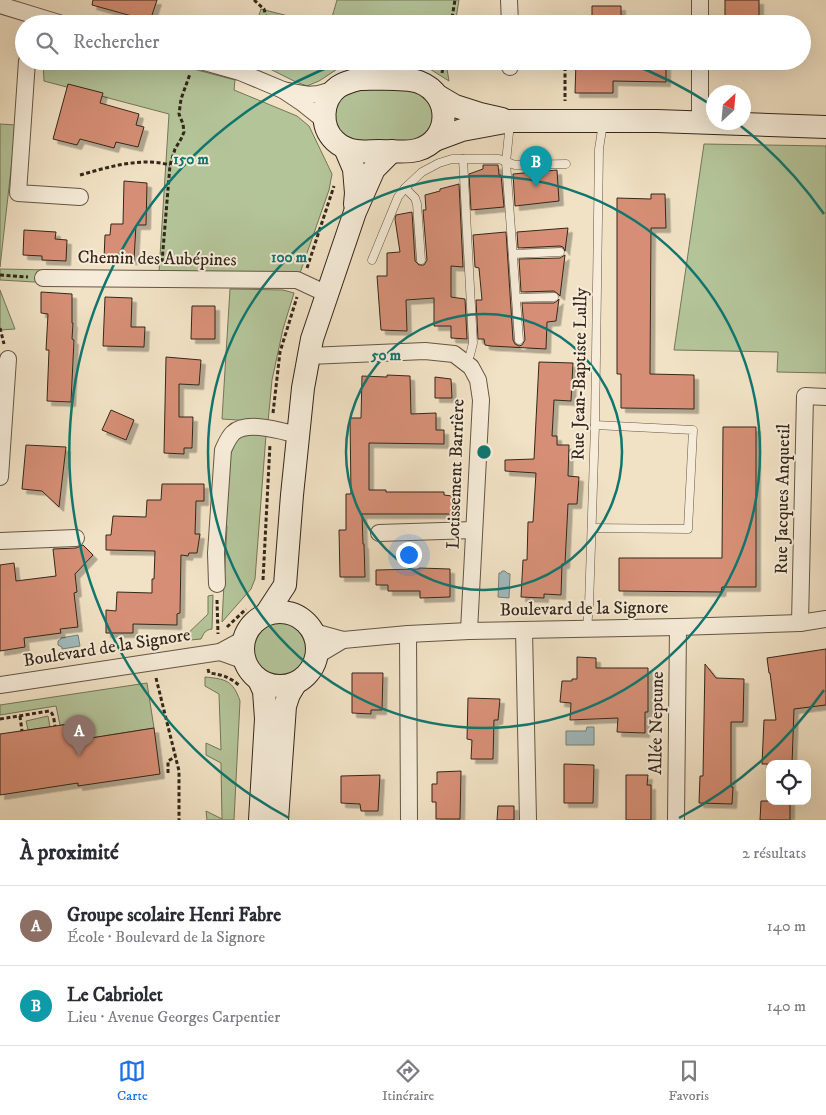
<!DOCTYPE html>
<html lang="fr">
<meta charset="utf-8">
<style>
:root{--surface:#fff;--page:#f2f2f3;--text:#2b2b33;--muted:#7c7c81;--line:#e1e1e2;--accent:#1a73e8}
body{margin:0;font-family:"IM FELL DW Pica",serif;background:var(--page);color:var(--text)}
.controls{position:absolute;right:15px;bottom:15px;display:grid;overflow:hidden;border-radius:10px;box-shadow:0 5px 20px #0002}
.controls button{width:45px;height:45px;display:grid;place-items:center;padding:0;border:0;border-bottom:1px solid var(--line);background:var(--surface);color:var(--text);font:25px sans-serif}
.compass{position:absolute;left:706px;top:85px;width:45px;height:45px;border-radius:50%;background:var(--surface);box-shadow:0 5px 20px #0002;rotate:26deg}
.you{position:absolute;left:408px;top:554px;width:18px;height:18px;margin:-12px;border:4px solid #fff;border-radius:50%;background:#1a73e8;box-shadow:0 0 0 8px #1a73e833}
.badge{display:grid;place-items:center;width:32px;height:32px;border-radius:50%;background:var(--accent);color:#fff;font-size:16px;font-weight:700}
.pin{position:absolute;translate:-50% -41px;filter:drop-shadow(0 1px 2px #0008)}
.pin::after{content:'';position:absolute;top:26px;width:18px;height:15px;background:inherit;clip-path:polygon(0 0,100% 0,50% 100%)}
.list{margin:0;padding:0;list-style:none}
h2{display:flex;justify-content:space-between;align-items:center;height:65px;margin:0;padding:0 20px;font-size:21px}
h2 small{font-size:16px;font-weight:400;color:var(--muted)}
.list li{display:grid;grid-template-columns:32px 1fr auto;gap:15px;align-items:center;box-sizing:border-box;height:80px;padding:0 20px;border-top:1px solid var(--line)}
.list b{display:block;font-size:19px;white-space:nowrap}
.list p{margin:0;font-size:16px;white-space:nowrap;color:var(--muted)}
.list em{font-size:16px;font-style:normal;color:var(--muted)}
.icon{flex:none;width:28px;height:28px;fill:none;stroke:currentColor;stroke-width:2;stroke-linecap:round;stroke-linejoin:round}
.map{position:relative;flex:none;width:826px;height:820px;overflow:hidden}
.search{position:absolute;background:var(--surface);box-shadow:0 5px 20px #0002;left:15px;right:15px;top:15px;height:55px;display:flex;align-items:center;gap:12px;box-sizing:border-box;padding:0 18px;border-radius:28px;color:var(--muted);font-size:19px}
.sheet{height:225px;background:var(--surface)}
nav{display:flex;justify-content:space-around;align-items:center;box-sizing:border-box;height:70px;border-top:1px solid var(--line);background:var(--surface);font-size:14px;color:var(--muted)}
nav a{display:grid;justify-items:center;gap:2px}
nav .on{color:var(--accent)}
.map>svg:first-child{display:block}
.green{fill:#b4c499;stroke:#74765a}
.water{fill:#a0bbbf;stroke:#75807d}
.building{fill:#d68f76;stroke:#34271a;filter:url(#shadow)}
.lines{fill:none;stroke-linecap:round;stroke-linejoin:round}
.lane-casing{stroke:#635645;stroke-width:9}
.street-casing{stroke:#635645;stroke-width:18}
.secondary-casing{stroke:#34271a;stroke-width:24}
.path{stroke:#34271a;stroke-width:3;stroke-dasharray:4 2.5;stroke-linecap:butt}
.lane{stroke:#f6ecd9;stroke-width:8}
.street{stroke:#f6ecd9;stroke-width:16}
.secondary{stroke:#f6ecd9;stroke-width:22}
.ring{fill:none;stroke:#0f766e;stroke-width:2.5}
.labels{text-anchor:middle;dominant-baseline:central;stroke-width:4;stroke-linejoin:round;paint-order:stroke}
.street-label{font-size:18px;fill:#34271a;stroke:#f6ecd9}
.centre{fill:#0f766e;stroke:#f6ecd9;stroke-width:2.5}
.ring-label{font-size:15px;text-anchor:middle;font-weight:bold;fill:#0f766e;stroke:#f6ecd9;stroke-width:4;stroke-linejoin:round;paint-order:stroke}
</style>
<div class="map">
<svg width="826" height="820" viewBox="0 0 826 820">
<defs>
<filter id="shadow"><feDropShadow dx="4.5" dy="4.5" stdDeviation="0" flood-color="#0004"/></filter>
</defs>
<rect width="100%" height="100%" fill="#f1e2c5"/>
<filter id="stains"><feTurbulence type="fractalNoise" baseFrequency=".004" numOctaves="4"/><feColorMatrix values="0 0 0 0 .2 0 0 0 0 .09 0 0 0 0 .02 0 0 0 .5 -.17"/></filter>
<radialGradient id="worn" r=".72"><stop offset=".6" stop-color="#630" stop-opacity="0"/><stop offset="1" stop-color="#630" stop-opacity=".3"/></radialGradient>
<g class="green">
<polygon points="337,0 459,0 455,24 330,24"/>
<polygon points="261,9 319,24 256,24"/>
<polygon points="43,61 163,61 235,80 234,90 297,116 309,126 332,174 329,190 299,276 159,272 169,114 44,81"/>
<polygon points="252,61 374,61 345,64 319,81 307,86 296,82 268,68"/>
<polygon points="388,61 448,61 447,69 449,81 422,64"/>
<polygon points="350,87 419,88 437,114 420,144 364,149 336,135 334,100"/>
<polygon points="0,124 16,125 0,267"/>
<polygon points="704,144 826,146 826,373 777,372 778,352 674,350"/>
<polygon points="0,269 52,270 52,283 0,280"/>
<polygon points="230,289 283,290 294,293 283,329 272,380 268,422 222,419"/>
<polygon points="0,290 15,329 0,330"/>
<polygon points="250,433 266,435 255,579 251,589 222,622 227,526 223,522 228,455 237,439"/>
<path d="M213 595 212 629C205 630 204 633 201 639L180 641 208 614V596Z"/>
<circle cx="280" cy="648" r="27"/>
<path d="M205 677C225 679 233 680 240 701L234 820H207L206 811 222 819 221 763 206 755V743L221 750 219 694 205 686Z"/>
<polygon points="147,683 154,728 72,741 69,724 60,725 56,706 0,715 0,705"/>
<polygon points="48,716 50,727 28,730 26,721"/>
</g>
<g class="water">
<polygon points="502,571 505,571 507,573 510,574 509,598 498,597 499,573 501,573"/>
<polygon points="78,635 80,646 62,649 62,647 58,645 58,641 61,639 61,638"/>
<polygon points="587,727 594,727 594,745 566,745 566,731 586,731"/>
</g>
<g class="building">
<polygon points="93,0 157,0 150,21 92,5"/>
<rect x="725" y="0" width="34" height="24"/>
<polygon points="592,6 621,6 621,24 605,24 605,22 592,22"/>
<polygon points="576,61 620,61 620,66 650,66 650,61 666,61 666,82 613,81 613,93 575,93"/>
<polygon points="68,84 103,93 100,103 139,114 136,125 144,127 138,147 116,142 114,148 80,139 77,145 53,139"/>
<polygon points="483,165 498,165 499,175 501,175 504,207 471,210 469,174 483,169"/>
<polygon points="557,170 559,201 515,206 513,174"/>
<polygon points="124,181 147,183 146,225 136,225 134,260 104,259 105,235 110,235 111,224 123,224"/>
<polygon points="459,184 463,267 451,266 451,297 465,299 467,339 451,338 451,326 434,326 434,298 406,300 407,331 381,330 377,276 387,276 387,253 400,252 395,219 396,215 412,212 415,261 419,265 424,265 427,260 423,210 426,210 425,195 440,191 440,189"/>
<polygon points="651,194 665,194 666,228 651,228 650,374 694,375 694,409 621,408 621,374 617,374 617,198 651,199"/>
<polygon points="568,228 565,251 563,247 560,246 518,248 517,232"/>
<polygon points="24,230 56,232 55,239 67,240 66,261 42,260 42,256 23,255"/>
<polygon points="506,232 513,340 515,344 519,346 522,345 525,340 522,303 554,303 557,301 559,299 556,321 547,322 546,349 491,346 485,345 484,339 478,339 476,300 482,300 479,268 475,267 473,235"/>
<polygon points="565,255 560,296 558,294 554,291 521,292 519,259 560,258"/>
<polygon points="41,292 72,294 72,323 73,323 72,339 74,340 71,402 47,401 49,350 46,350 48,314 41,313"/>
<polygon points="105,297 132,298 131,327 145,327 144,347 103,346"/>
<polygon points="192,306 215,306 215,339 191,339"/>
<polygon points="166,357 201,360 199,385 179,384 179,417 193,417 192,448 184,448 184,454 164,453"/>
<polygon points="539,362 573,363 571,401 554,400 552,436 557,436 557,445 569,445 568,476 579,477 577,504 568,504 565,564 562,564 561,595 544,594 544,598 521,597 523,560 527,560 528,522 533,522 536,473 505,471 505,460 534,459"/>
<polygon points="387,375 410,376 411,414 436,413 436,430 444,430 444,444 369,443 369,490 386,490 386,492 444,492 444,495 452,496 452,514 362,514 363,544 364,544 365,577 340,577 339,530 346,530 346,494 351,494 350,418 361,418 362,376 387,377"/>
<polygon points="435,377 451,379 452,398 435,398"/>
<polygon points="111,410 134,420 126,440 102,430"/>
<polygon points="723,427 756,427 756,587 722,587 721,592 619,591 619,558 722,558"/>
<polygon points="26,445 66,447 59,507 42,491 22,489"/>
<polygon points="162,484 204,484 204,501 196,501 195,534 200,534 197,553 189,553 188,556 181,555 180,613 177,614 177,625 133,624 133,633 106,633 106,610 116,611 117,592 152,593 152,579 154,579 155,551 106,550 106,535 111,535 113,516 146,517 147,500 161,500"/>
<polygon points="83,545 93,555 75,574 77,592 74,593 78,627 60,629 61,633 24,638 25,647 0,651 0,565 14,563 16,581 56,576 53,549 76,548"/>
<polygon points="419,568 450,569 450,597 420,598 420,591 388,591 388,585 376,585 376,570 419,569"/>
<polygon points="826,649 826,705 794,709 792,764 762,764 764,720 776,720 770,673 769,673 767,658"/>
<polygon points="577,657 596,658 596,668 648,668 648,712 645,712 645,733 617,732 618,718 570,720 571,703 560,702 562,681 572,681 572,679 577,679"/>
<polygon points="705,664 716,678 744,679 743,722 731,722 731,787 733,787 732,804 699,803 700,776 703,776"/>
<polygon points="352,673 383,673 382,710 371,710 371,714 352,713"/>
<polygon points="468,698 500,699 498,720 494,720 493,759 471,759 472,740 467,739"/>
<polygon points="69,724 72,741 154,728 160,774 78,786 78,783 0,795 0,734"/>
<polygon points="564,764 594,765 593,803 564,803"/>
<polygon points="461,771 460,819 436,819 436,802 432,802 432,784 437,784 437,772"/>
<polygon points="380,775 378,811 361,811 360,804 341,803 341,776"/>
<polygon points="626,775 648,775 647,785 651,785 651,820 626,820"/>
<polygon points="761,801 790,801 790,820 760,820"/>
<polygon points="498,806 514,806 514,820 497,820"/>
</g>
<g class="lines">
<g class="lane-casing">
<g id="lane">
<polyline points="510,123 506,162 519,340"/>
<polyline points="463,159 473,343 470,355 466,363"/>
<polyline points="405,188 415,198 417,204 421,260"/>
<polyline points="513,254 560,252"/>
<polyline points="372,260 398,197 405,188 422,172 439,163 452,159 499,159 515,165 566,164"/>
<polyline points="516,298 554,297"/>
<polyline points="592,528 688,529 693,430 595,425"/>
<polyline points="587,628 589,605 595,425 599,149 603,123"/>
</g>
</g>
<g class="street-casing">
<g id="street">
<polyline points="509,0 510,24"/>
<polyline points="700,0 700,24"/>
<polyline points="0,5 62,24"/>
<polyline points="27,61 18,193 80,197"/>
<polyline points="201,61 240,72 283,90"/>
<polyline points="510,61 510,67"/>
<path d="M325 121 301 102 283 90C306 95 314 98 336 88"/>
<polyline points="700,123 700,61"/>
<polyline points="43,278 297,280 327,294"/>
<polyline points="309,356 425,351 454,354 471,367 478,380 481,400 469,631"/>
<polyline points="0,477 8,359"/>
<polyline points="379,533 474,530"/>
<polyline points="0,541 76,538"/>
<path d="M217 584 216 553 223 450C226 444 228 438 233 433 247 420 281 431 298 435"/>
<polyline points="800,623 805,396 826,397"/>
<polyline points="524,630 528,820"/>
<polyline points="314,632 343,640 408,634 469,631 678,627 800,623 826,619"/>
<polyline points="408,634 409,820"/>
<polyline points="220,652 245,661"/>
<polyline points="318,655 343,640"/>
<polyline points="0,685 220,652 244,639"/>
<polyline points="676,820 678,627"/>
</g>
</g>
<g class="secondary-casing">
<g id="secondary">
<path d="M359 79C374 79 406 77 419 82 453 95 451 141 417 150 406 153 390 151 379 151 371 151 363 152 356 151 349 150 340 146 335 141 320 127 321 100 338 87 344 83 351 81 359 79Z"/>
<polyline points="438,96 455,106 480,114 502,119"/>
<polyline points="435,140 462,130 510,121 657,121 826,127"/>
<polyline points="345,148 354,169 356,193 355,204"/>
<circle cx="280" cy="649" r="37"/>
<polyline points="266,614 285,585 292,495 303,388 312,339 355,212 374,169 392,151"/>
<polyline points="259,680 264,691 266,719 260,820"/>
<polyline points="277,820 285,706 289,694 295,684"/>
</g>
</g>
<g class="path">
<polyline points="254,0 264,9 268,24"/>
<polyline points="451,24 455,0"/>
<polyline points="276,61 279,70"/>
<polyline points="565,67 565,101"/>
<polyline points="442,73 444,61"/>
<path d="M80 175C109 167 140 157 170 165"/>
<polyline points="162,262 170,165 175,149 181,139 184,132 183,124 179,114 181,99 190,74"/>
<polyline points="307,268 334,186"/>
<polyline points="0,275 28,277"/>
<polyline points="0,328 4,344"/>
<polyline points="273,413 280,352 297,297"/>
<polyline points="263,580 270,444"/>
<polyline points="217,600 218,634"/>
<polyline points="227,627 246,609"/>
<path d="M208 669 209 673C223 675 228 676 240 686"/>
<polyline points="156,678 179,771 179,820"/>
<polyline points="20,716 22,731"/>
<path d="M0 719 49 711C54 713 54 721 55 726"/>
<polyline points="168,773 168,761 175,757"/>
</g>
<use href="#lane" class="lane"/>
<use href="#street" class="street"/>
<use href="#secondary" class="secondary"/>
</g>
<g class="ring">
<circle cx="484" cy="452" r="138"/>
<circle cx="484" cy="452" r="276"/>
<path d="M824 690A415 415 0 0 1 679 818M289 818A415 415 0 0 1 342 62M626 62A415 415 0 0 1 713 106M737 123A415 415 0 0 1 824 214"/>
</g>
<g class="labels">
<g class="street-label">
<text transform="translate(157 259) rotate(1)">Chemin des Aubépines</text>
<text transform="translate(580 374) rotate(-89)">Rue Jean-Baptiste Lully</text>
<text transform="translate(456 474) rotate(-88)">Lotissement Barrière</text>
<text transform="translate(783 499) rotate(-89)">Rue Jacques Anquetil</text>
<text transform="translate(584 609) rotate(-1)">Boulevard de la Signore</text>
<text transform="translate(107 648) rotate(-9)">Boulevard de la Signore</text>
<text transform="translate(657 723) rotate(-89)">Allée Neptune</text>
</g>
</g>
<circle cx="484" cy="452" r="8" class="centre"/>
<g class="ring-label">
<text x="191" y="164">150 m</text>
<text x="289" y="262">100 m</text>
<text x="386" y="360">50 m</text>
</g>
<rect width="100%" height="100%" filter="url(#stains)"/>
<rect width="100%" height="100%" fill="url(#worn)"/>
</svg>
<div class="controls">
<button><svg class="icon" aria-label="locate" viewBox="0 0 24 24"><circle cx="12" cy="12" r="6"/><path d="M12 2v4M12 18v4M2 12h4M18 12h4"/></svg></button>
</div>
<svg class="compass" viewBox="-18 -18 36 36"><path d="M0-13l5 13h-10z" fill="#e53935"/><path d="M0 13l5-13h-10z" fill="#7c7c81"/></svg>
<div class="you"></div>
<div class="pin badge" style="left:79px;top:756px;background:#8d6e63">A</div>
<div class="pin badge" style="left:536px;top:187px;background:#0f9aa8">B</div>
<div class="search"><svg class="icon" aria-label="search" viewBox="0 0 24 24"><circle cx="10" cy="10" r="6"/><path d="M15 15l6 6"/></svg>Rechercher</div>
</div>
<section class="sheet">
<h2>À proximité<small>2 résultats</small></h2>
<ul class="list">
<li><span class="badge" style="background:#8d6e63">A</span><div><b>Groupe scolaire Henri Fabre</b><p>École · Boulevard de la Signore</p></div><em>140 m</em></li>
<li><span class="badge" style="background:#0f9aa8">B</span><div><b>Le Cabriolet</b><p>Lieu · Avenue Georges Carpentier</p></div><em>140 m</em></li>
</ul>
</section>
<nav>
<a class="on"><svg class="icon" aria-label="map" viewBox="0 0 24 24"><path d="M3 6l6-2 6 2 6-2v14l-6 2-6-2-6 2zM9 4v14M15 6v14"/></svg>Carte</a>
<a><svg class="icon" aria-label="directions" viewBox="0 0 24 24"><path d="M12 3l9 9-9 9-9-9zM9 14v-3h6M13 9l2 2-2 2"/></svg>Itinéraire</a>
<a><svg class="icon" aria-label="saved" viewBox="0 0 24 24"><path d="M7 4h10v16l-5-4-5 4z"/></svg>Favoris</a>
</nav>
